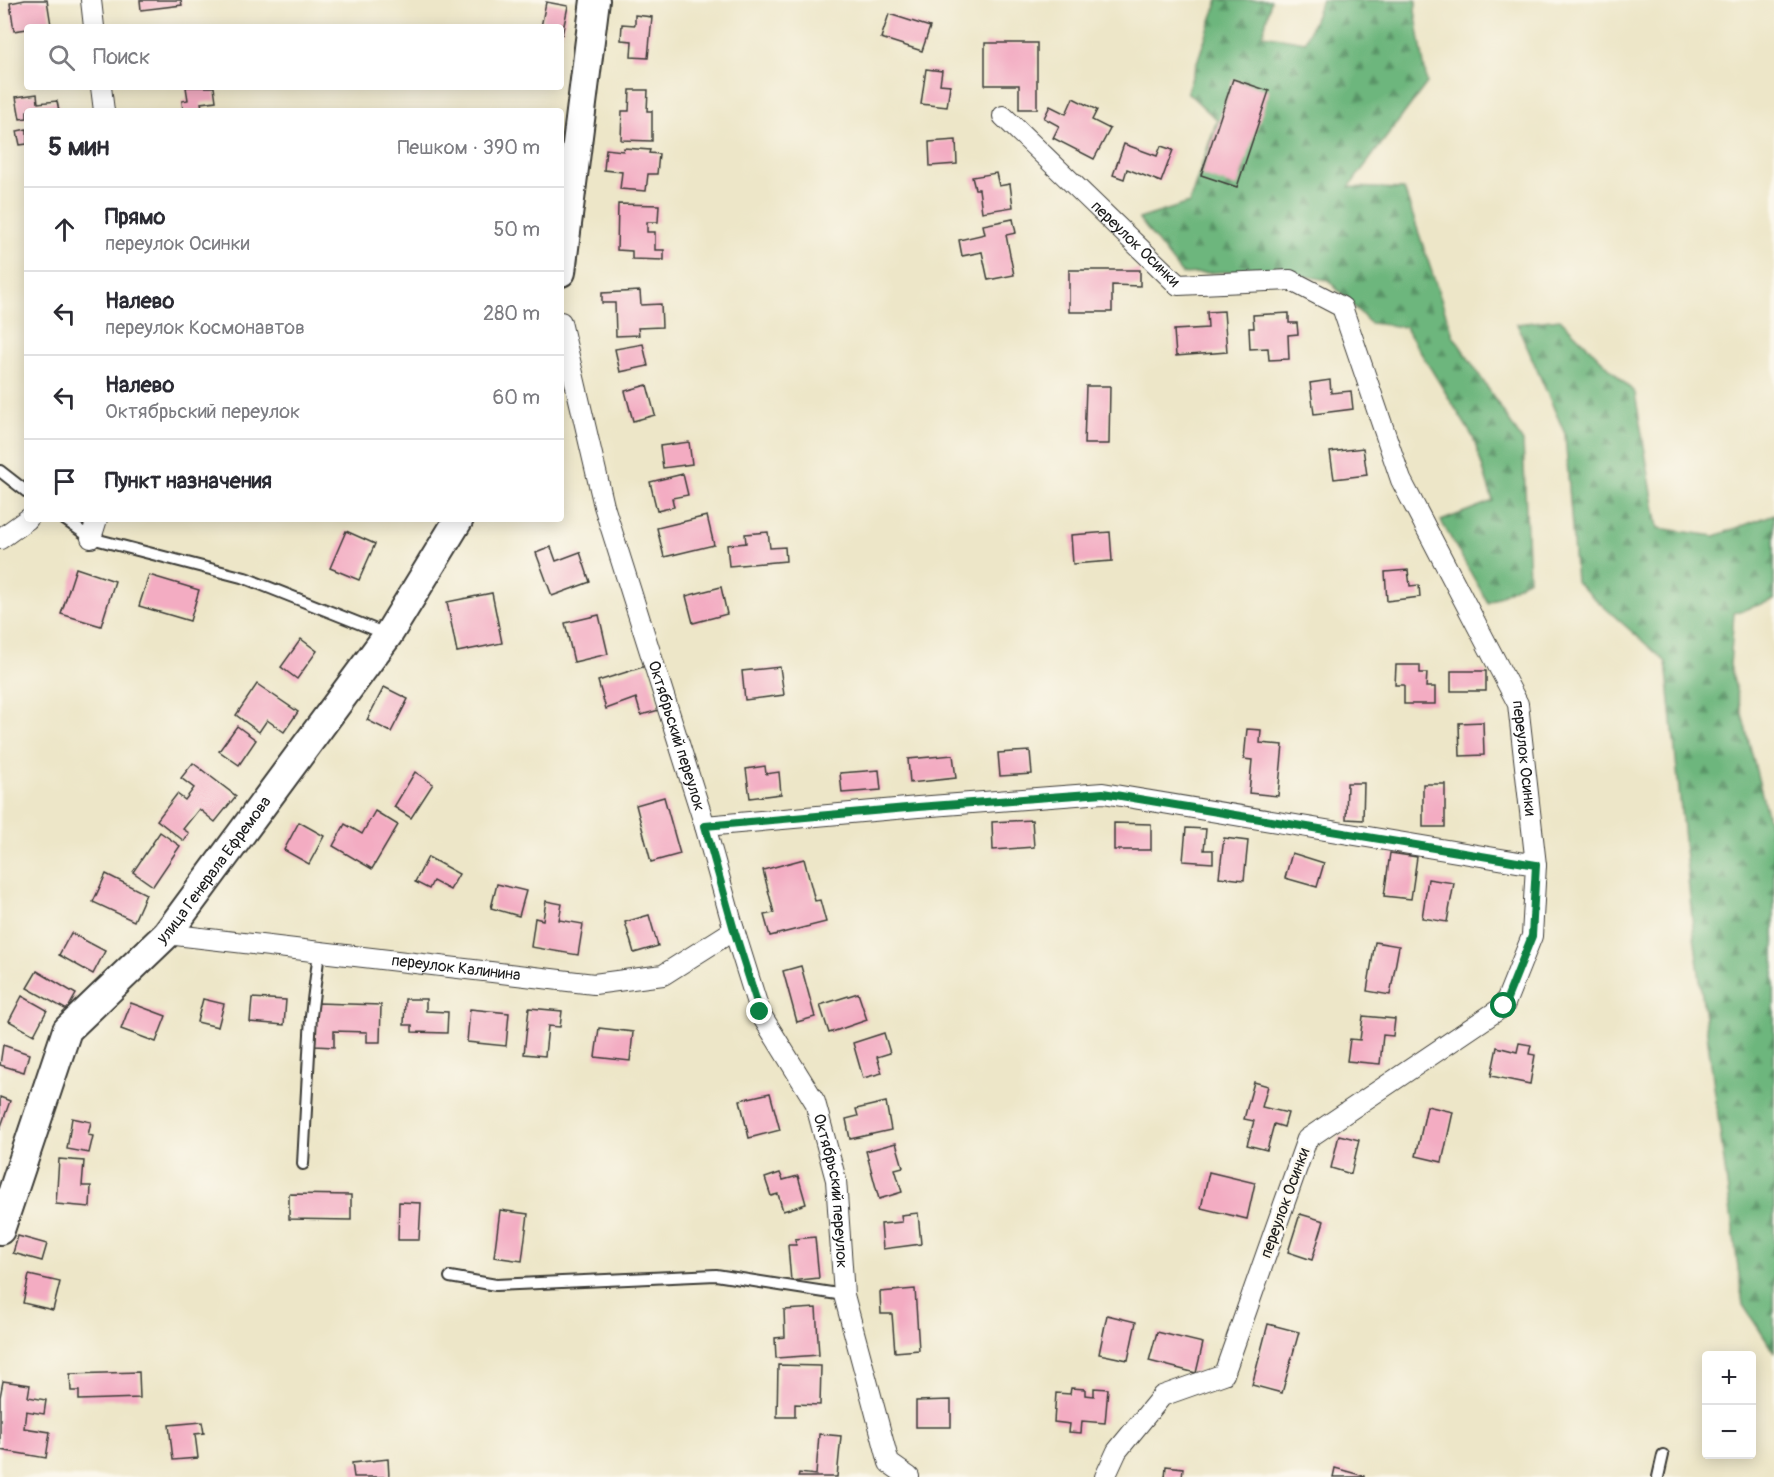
<!DOCTYPE html>
<html lang="ru">
<meta charset="utf-8">
<style>
:root{--surface:#fff;--page:#f2f2f3;--text:#2b2b33;--muted:#7c7c81;--line:#e1e1e2}
body{margin:0;font-family:Pangolin,sans-serif;background:var(--page);color:var(--text)}
.controls{position:absolute;right:18px;bottom:18px;display:grid;overflow:hidden;border-radius:6px;box-shadow:0 3px 15px #0003}
.controls button{width:54px;height:54px;display:grid;place-items:center;padding:0;border:0;border-bottom:2px solid var(--line);background:var(--surface);color:var(--text);font:30px sans-serif}
.stop{position:absolute;width:18px;height:18px;margin:-14px;border:4px solid #0b8043;border-radius:50%;background:#fff}
.stop.end{background:#0b8043;border-color:#fff;box-shadow:0 2px 6px #0008}
.list{margin:0;padding:0;list-style:none}
h2{display:flex;justify-content:space-between;align-items:center;height:78px;margin:0;padding:0 24px;font-size:26px}
h2 small{font-size:20px;font-weight:400;color:var(--muted)}
.list li{display:grid;grid-template-columns:39px 1fr auto;gap:18px;align-items:center;box-sizing:border-box;height:84px;padding:0 24px;border-top:2px solid var(--line)}
.list b{display:block;font-size:22px;white-space:nowrap}
.list p{margin:0;font-size:20px;white-space:nowrap;color:var(--muted)}
.list em{font-size:20px;font-style:normal;color:var(--muted)}
.icon{flex:none;width:33px;height:33px;fill:none;stroke:currentColor;stroke-width:2;stroke-linecap:round;stroke-linejoin:round}
.map{position:relative;flex:none;width:1774px;height:1477px;overflow:hidden}
.search{position:absolute;background:var(--surface);box-shadow:0 3px 15px #0003;left:24px;top:24px;width:540px;height:66px;display:flex;align-items:center;gap:15px;box-sizing:border-box;padding:0 21px;border-radius:6px;color:var(--muted);font-size:22px}
.panel{position:absolute;background:var(--surface);box-shadow:0 3px 15px #0003;left:24px;top:108px;width:540px;height:414px;border-radius:6px}
.map>svg:first-child{display:block}
.forest{fill:url(#forest-firs);stroke:#44694c;stroke-width:1.5}
.building{fill:#f3acc2}
.lines{fill:none;stroke-linecap:round;stroke-linejoin:round}
.lane-casing{stroke:#3b3a36;stroke-width:14}
.street-casing{stroke:#3b3a36;stroke-width:22}
.secondary-casing{stroke:#3b3a36;stroke-width:32}
.lane{stroke:#fff;stroke-width:10}
.street{stroke:#fff;stroke-width:20}
.secondary{stroke:#fff;stroke-width:28}
.route{stroke:#0b8043;stroke-width:8}
.labels{text-anchor:middle;dominant-baseline:central;stroke-width:4.5;stroke-linejoin:round;paint-order:stroke}
.street-label{font-size:16px;fill:#1c1c1c;stroke:#fbf7ec}
</style>
<div class="map">
<svg width="1774" height="1477" viewBox="0 0 1774 1477">
<defs>
<pattern id="forest-firs" width="22" height="20" patternUnits="userSpaceOnUse" patternTransform="scale(1.5)"><rect width="22" height="20" fill="#6db67d"/><path d="M5 1l3.5 6h-7zM16 11l3.5 6h-7z" fill="#599366"/></pattern>
</defs>
<rect width="100%" height="100%" fill="#fbf7ec"/>
<filter id="ink" filterUnits="userSpaceOnUse"><feTurbulence type="fractalNoise" baseFrequency=".0167" numOctaves="2"/><feDisplacementMap in="SourceGraphic" scale="12" xChannelSelector="R" yChannelSelector="G"/><feConvolveMatrix kernelMatrix="1 2 1 2 8 2 1 2 1" color-interpolation-filters="sRGB"/></filter>
<filter id="wash" filterUnits="userSpaceOnUse"><feTurbulence type="fractalNoise" baseFrequency=".008" numOctaves="4" result="noise"/><feDisplacementMap in="SourceGraphic" scale="24" xChannelSelector="R" yChannelSelector="G"/><feGaussianBlur stdDeviation="1.35" result="paint"/><feColorMatrix in="noise" values="0 0 0 0 0 0 0 0 0 0 0 0 0 0 0 0 0 1.4 0 .05"/><feComposite in="paint" operator="in"/></filter>
<g filter="url(#wash)">
<rect width="100%" height="100%" fill="#ede6c8"/>
<g class="forest">
<polygon points="1218,0 1271,0 1263,35 1305,42 1322,0 1417,0 1415,10 1427,83 1349,187 1404,189 1453,335 1523,442 1529,579 1488,603 1441,521 1493,501 1473,437 1405,327 1370,323 1328,280 1268,270 1182,274 1139,219 1189,203 1217,120 1187,92"/>
<polygon points="1560,319 1635,393 1658,528 1715,536 1774,514 1774,600 1734,613 1730,665 1774,843 1774,1352 1743,1305 1693,928 1666,662 1576,582 1565,434 1517,324"/>
</g>
<g id="blocks">
<g class="building">
<polygon points="25,0 47,0 51,25 27,27 27,29 14,31 10,3"/>
<polygon points="140,0 181,0 182,5 141,10"/>
<polygon points="546,2 568,6 562,35 561,27 541,27"/>
<polygon points="889,14 930,27 922,51 881,38"/>
<polygon points="635,15 652,17 648,58 631,57 632,41 621,40 622,24 635,25"/>
<polygon points="985,43 1037,43 1037,109 1019,109 1019,85 985,85"/>
<polygon points="926,69 942,71 940,84 950,85 947,107 921,104"/>
<polygon points="1233,79 1269,91 1237,187 1201,175"/>
<polygon points="186,87 214,87 216,101 201,103 203,111 183,111 182,101 188,100"/>
<polygon points="630,90 648,90 647,111 652,111 652,141 621,140 622,111 629,111"/>
<polygon points="37,94 38,103 57,101 59,111 27,111 27,118 20,119 16,97"/>
<polygon points="1073,98 1097,110 1092,120 1110,129 1094,159 1053,138 1059,126 1044,118 1050,106 1066,114"/>
<polygon points="27,129 27,144 20,145 17,131"/>
<polygon points="956,140 957,164 930,166 929,142"/>
<polygon points="1124,144 1157,156 1161,146 1173,150 1161,182 1127,169 1124,179 1113,175"/>
<polygon points="624,148 650,150 649,153 659,154 657,174 648,174 646,191 620,189 622,172 604,170 606,149 623,151"/>
<polygon points="996,173 999,186 1010,184 1013,207 982,212 979,189 975,189 972,177"/>
<polygon points="618,204 659,205 658,222 647,222 647,232 655,232 655,250 664,250 664,260 632,259 632,251 617,250"/>
<polygon points="1013,219 1016,233 1006,235 1014,275 988,280 982,252 962,256 959,240 985,234 983,225"/>
<polygon points="1069,270 1140,270 1140,286 1112,285 1112,312 1069,312"/>
<polygon points="640,291 641,305 661,304 662,327 638,328 639,335 616,336 615,303 602,303 602,293"/>
<polygon points="1224,311 1227,352 1176,356 1174,330 1208,328 1207,312"/>
<polygon points="1289,313 1289,323 1297,323 1298,334 1288,335 1289,359 1269,360 1268,348 1250,349 1249,328 1254,328 1253,315"/>
<polygon points="643,344 648,366 620,372 615,349"/>
<polygon points="1330,380 1331,393 1351,391 1353,409 1314,414 1310,383"/>
<polygon points="647,385 655,415 633,421 625,391"/>
<polygon points="1086,386 1110,386 1109,444 1084,444"/>
<polygon points="689,442 692,464 663,468 660,446"/>
<polygon points="1363,448 1367,475 1334,479 1330,452"/>
<polygon points="683,474 688,495 672,498 674,507 657,511 650,482"/>
<polygon points="707,516 714,545 664,557 657,528"/>
<polygon points="346,531 375,544 359,580 330,568"/>
<polygon points="768,532 770,548 785,547 786,561 729,566 727,545 746,543 745,534"/>
<polygon points="1110,532 1112,561 1073,564 1071,535"/>
<polygon points="551,547 556,561 580,552 590,582 552,596 536,553"/>
<polygon points="76,568 115,581 101,626 61,614"/>
<polygon points="1408,570 1410,586 1419,585 1420,597 1387,601 1385,572"/>
<polygon points="149,575 199,590 190,621 139,606"/>
<polygon points="721,587 727,614 693,623 686,596"/>
<polygon points="492,593 502,643 457,652 447,602"/>
<polygon points="599,615 608,654 574,662 565,623"/>
<polygon points="301,639 317,651 297,679 281,667"/>
<polygon points="1396,665 1420,665 1420,673 1427,673 1426,687 1435,687 1435,704 1404,704 1404,685 1395,685"/>
<polygon points="646,666 659,710 641,715 636,698 606,709 598,681"/>
<polygon points="780,667 784,695 745,700 742,671"/>
<rect x="1451" y="671" width="35" height="20"/>
<polygon points="257,684 298,712 284,732 267,720 259,732 236,715"/>
<polygon points="384,687 408,699 391,732 367,720"/>
<polygon points="1483,722 1484,755 1460,756 1459,723"/>
<polygon points="237,726 256,740 239,765 219,751"/>
<polygon points="1247,729 1261,730 1260,743 1283,745 1278,796 1249,793 1252,760 1244,759"/>
<polygon points="1030,751 1032,774 1000,776 998,753"/>
<polygon points="953,755 956,778 910,783 908,759"/>
<polygon points="193,763 236,796 215,822 199,809 183,829 189,833 184,841 157,820 177,794 185,800 194,788 181,778"/>
<polygon points="765,766 766,774 779,772 781,794 750,798 746,769"/>
<polygon points="879,770 881,790 842,793 840,773"/>
<polygon points="415,772 433,784 411,818 394,807"/>
<polygon points="1347,783 1364,783 1363,820 1346,819"/>
<rect x="1423" y="784" width="22" height="43"/>
<polygon points="664,797 680,854 651,862 636,805"/>
<polygon points="375,811 398,825 372,869 333,846 345,824 362,834"/>
<polygon points="1032,820 1034,847 993,850 992,822"/>
<polygon points="299,822 324,836 309,864 284,850"/>
<polygon points="1114,823 1151,824 1151,850 1114,850"/>
<polygon points="1186,828 1206,829 1204,850 1213,850 1213,863 1183,861"/>
<polygon points="160,832 180,846 153,886 133,872"/>
<polygon points="1224,838 1248,841 1244,880 1219,877"/>
<polygon points="1292,853 1324,863 1317,887 1285,878"/>
<polygon points="1390,853 1417,857 1411,899 1384,896"/>
<polygon points="428,857 459,874 450,890 433,881 429,889 415,882"/>
<polygon points="804,859 815,901 820,900 826,922 770,936 764,915 774,913 763,870"/>
<polygon points="106,874 146,894 134,921 93,902"/>
<polygon points="1428,879 1454,883 1447,922 1422,918"/>
<polygon points="497,884 526,891 519,916 491,908"/>
<polygon points="546,901 562,904 559,920 583,924 578,955 531,947 535,918 543,920"/>
<polygon points="649,915 658,946 634,953 625,922"/>
<polygon points="71,933 105,951 93,974 59,955"/>
<polygon points="1375,942 1399,946 1390,995 1367,991"/>
<polygon points="801,966 815,1017 797,1022 783,971"/>
<polygon points="37,971 76,994 67,1010 27,988"/>
<polygon points="858,993 867,1020 829,1033 820,1005"/>
<polygon points="22,996 47,1010 34,1035 9,1021"/>
<polygon points="252,998 286,1000 284,1025 250,1022"/>
<polygon points="203,999 224,1004 218,1027 197,1022"/>
<polygon points="405,999 426,999 426,1011 448,1012 447,1033 412,1032 412,1025 404,1025"/>
<polygon points="131,1003 166,1016 156,1042 121,1029"/>
<polygon points="317,1003 381,1005 380,1042 367,1042 367,1032 334,1031 334,1047 315,1046"/>
<polygon points="529,1008 562,1011 560,1027 548,1026 545,1056 524,1054"/>
<polygon points="470,1009 509,1013 506,1046 467,1042"/>
<polygon points="1363,1016 1395,1019 1393,1036 1383,1035 1380,1064 1347,1061 1350,1039 1360,1040"/>
<polygon points="599,1028 633,1032 630,1061 595,1057"/>
<polygon points="884,1033 890,1053 877,1057 882,1073 863,1078 853,1043"/>
<polygon points="1519,1043 1531,1045 1529,1054 1535,1055 1530,1084 1491,1076 1497,1047 1517,1052"/>
<polygon points="3,1045 29,1054 24,1072 0,1065"/>
<polygon points="1254,1082 1268,1086 1262,1107 1288,1113 1284,1127 1274,1124 1267,1150 1247,1145 1254,1121 1244,1119"/>
<polygon points="770,1093 780,1130 749,1138 740,1100"/>
<polygon points="0,1097 10,1101 0,1129"/>
<polygon points="886,1102 891,1130 850,1139 846,1119 858,1116 856,1109"/>
<polygon points="1427,1106 1453,1112 1442,1162 1416,1156"/>
<polygon points="72,1118 91,1122 88,1135 93,1136 89,1153 67,1149"/>
<polygon points="1339,1135 1359,1140 1351,1174 1331,1168"/>
<polygon points="896,1143 903,1167 895,1169 902,1192 879,1199 866,1151"/>
<polygon points="59,1159 84,1161 82,1186 91,1186 90,1207 56,1204"/>
<polygon points="1209,1172 1255,1183 1247,1219 1201,1208"/>
<polygon points="780,1173 783,1180 798,1176 806,1204 783,1211 778,1194 771,1196 765,1178"/>
<polygon points="289,1194 351,1195 351,1220 289,1219"/>
<polygon points="399,1202 421,1203 419,1240 398,1240"/>
<polygon points="500,1210 528,1214 522,1261 494,1257"/>
<polygon points="918,1213 921,1244 883,1249 881,1224 902,1222 901,1215"/>
<polygon points="1300,1214 1324,1221 1312,1260 1288,1252"/>
<polygon points="18,1236 47,1244 42,1261 13,1253"/>
<polygon points="815,1237 819,1278 791,1281 788,1245 796,1245 795,1239"/>
<polygon points="29,1275 60,1282 53,1310 23,1303"/>
<polygon points="915,1289 919,1350 895,1352 892,1314 881,1314 880,1292"/>
<polygon points="816,1308 819,1355 776,1358 775,1338 785,1337 784,1310"/>
<polygon points="1107,1315 1136,1322 1128,1360 1099,1354"/>
<polygon points="1268,1324 1299,1332 1282,1393 1252,1385"/>
<polygon points="1157,1332 1203,1343 1196,1373 1149,1361"/>
<polygon points="778,1365 821,1366 820,1405 795,1404 795,1417 777,1417"/>
<polygon points="139,1372 140,1398 79,1400 79,1391 71,1391 70,1374"/>
<polygon points="3,1381 30,1385 28,1397 46,1400 44,1414 26,1411 24,1428 50,1432 46,1458 0,1450 0,1397"/>
<polygon points="1071,1388 1085,1389 1085,1395 1094,1396 1094,1388 1108,1389 1105,1423 1082,1421 1081,1433 1069,1432 1070,1424 1054,1422 1056,1393 1070,1394"/>
<polygon points="951,1400 951,1427 916,1427 916,1401"/>
<polygon points="202,1422 204,1433 195,1434 198,1458 173,1460 169,1425"/>
<polygon points="819,1434 841,1436 837,1477 798,1477 799,1473 816,1475"/>
<polygon points="388,1459 389,1477 354,1477 352,1463"/>
<polygon points="1166,1466 1183,1468 1182,1477 1165,1477"/>
<polygon points="1335,1468 1364,1476 1364,1477 1333,1477"/>
</g>
</g>
</g>
<g filter="url(#ink)">
<use href="#blocks" fill-opacity="0" stroke="#3b3a36" stroke-width="1.5"/>
<g class="lines">
<g class="lane-casing">
<g id="lane">
<polyline points="0,471 27,492"/>
<polyline points="64,519 91,538 245,578 386,634"/>
<polyline points="303,1164 311,1016 319,952"/>
<polyline points="450,1277 496,1285 716,1275 844,1295"/>
<polyline points="1658,1477 1663,1455"/>
</g>
</g>
<g class="street-casing">
<g id="street">
<polyline points="91,0 94,27"/>
<polyline points="101,87 104,111"/>
<path id="s1" d="M1003 116 1178 285 1290 280 1342 307 1401 480 1518 704 1536 865 1532 936 1504 1006 1307 1139 1224 1374 1162 1396 1117 1451 1105 1477"/>
<path id="s2" d="M561 322 604 506 705 826 734 930 760 1013 815 1102 836 1180 844 1295 889 1463 909 1477"/>
<polyline points="91,538 97,519"/>
<polyline points="0,539 28,519"/>
<polyline points="705,826 918,807 1103,793 1536,865"/>
<path id="s3" d="M167 934 594 984 663 975 734 930"/>
</g>
</g>
<g class="secondary-casing">
<g id="secondary">
<polyline points="561,272 595,0"/>
<path id="s4" d="M0 1230 67 1030 167 934 388 635 459 519"/>
</g>
</g>
<use href="#lane" class="lane"/>
<use href="#street" class="street"/>
<use href="#secondary" class="secondary"/>
</g>
</g>
<g class="lines" filter="url(#ink)">
<polyline class="route" points="760,1012 734,930 705,826 918,807 1103,793 1536,865 1532,936 1504,1006"/>
</g>
<g class="labels">
<g class="street-label">
<text stroke="none"><textPath href="#s1" startOffset="184">переулок Осинки</textPath></text>
<text stroke="none"><textPath href="#s2" startOffset="430">Октябрьский переулок</textPath></text>
<text stroke="none"><textPath href="#s1" startOffset="904">переулок Осинки</textPath></text>
<text stroke="none"><textPath href="#s4" startOffset="429">улица Генерала Ефремова</textPath></text>
<text stroke="none"><textPath href="#s3" startOffset="291">переулок Калинина</textPath></text>
<text stroke="none"><textPath href="#s2" startOffset="915">Октябрьский переулок</textPath></text>
<text transform="translate(1285 1203) rotate(-70)">переулок Осинки</text>
</g>
</g>
</svg>
<div class="controls">
<button>+</button>
<button>−</button>
</div>
<div class="stop" style="left:1504px;top:1006px"></div>
<div class="stop end" style="left:760px;top:1012px"></div>
<div class="search"><svg class="icon" aria-label="search" viewBox="0 0 24 24"><circle cx="10" cy="10" r="6"/><path d="M15 15l6 6"/></svg>Поиск</div>
<section class="panel">
<h2>5 мин<small>Пешком · 390 m</small></h2>
<ul class="list">
<li><svg class="icon" aria-label="ahead" viewBox="0 0 24 24"><path d="M12 20V5M6 11l6-6 6 6"/></svg><div><b>Прямо</b><p>переулок Осинки</p></div><em>50 m</em></li>
<li><svg class="icon" aria-label="left" viewBox="0 0 24 24"><path d="M17 20v-9H6M10 6l-5 5 5 5"/></svg><div><b>Налево</b><p>переулок Космонавтов</p></div><em>280 m</em></li>
<li><svg class="icon" aria-label="left" viewBox="0 0 24 24"><path d="M17 20v-9H6M10 6l-5 5 5 5"/></svg><div><b>Налево</b><p>Октябрьский переулок</p></div><em>60 m</em></li>
<li><svg class="icon" aria-label="arrive" viewBox="0 0 24 24"><path d="M6 21V4h12l-3 4 3 4H6"/></svg><div><b>Пункт назначения</b></div></li>
</ul>
</section>
</div>
